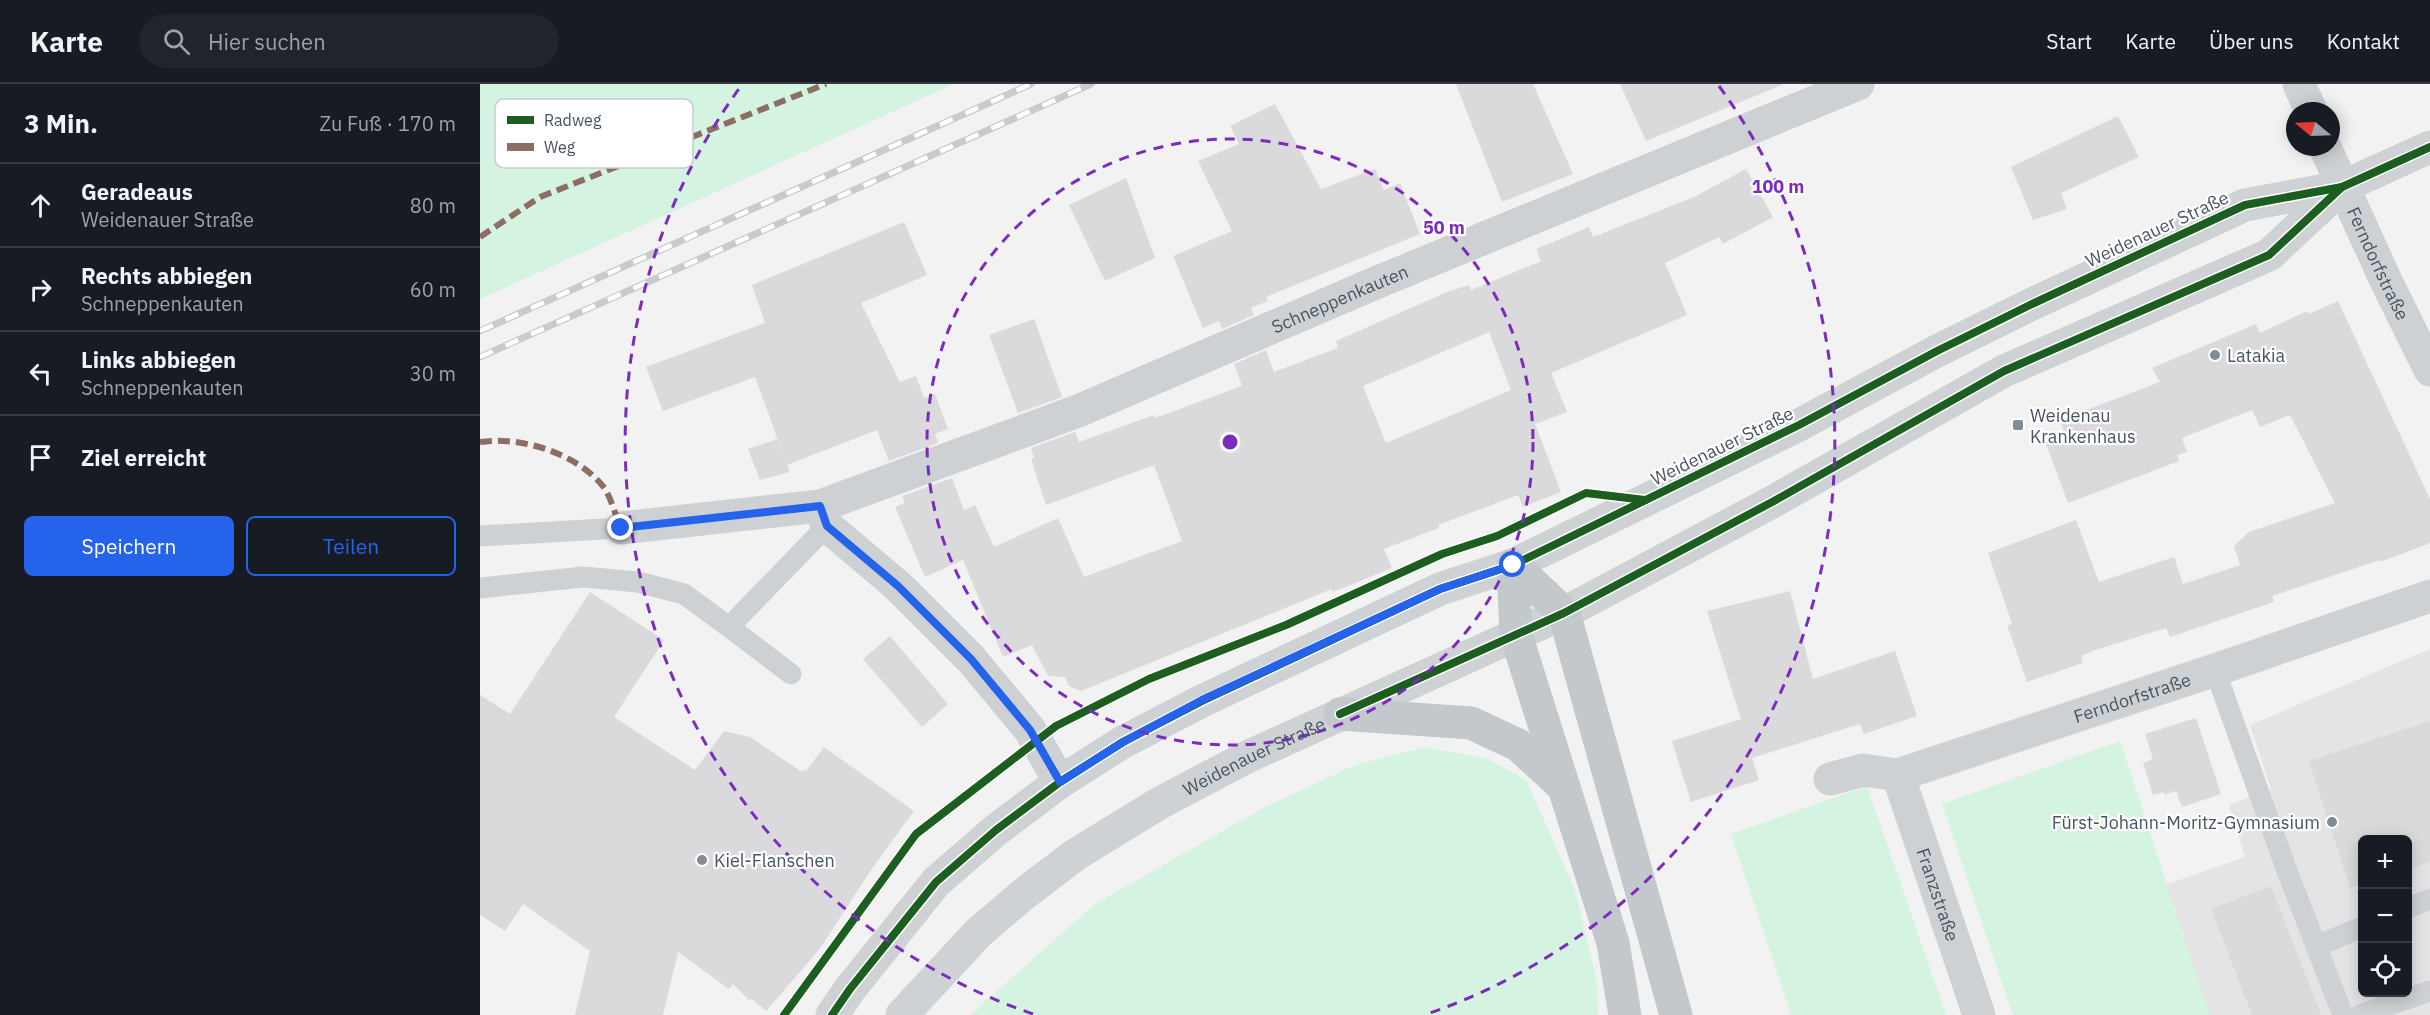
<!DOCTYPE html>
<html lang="de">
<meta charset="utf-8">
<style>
:root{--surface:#171b24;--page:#20242c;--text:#f1f3f6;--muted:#9ea1a6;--line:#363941;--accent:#2563eb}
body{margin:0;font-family:"IBM Plex Sans",sans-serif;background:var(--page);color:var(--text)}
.controls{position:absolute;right:18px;bottom:18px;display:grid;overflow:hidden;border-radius:9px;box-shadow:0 3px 15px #0003}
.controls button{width:54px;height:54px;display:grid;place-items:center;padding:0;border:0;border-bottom:2px solid var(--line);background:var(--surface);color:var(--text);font:30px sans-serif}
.compass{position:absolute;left:1806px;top:18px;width:54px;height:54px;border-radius:50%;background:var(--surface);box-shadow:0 3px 15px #0003;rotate:289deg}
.stop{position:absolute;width:18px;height:18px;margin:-14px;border:4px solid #2563eb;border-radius:50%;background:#fff}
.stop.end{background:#2563eb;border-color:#fff;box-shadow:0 2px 6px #0008}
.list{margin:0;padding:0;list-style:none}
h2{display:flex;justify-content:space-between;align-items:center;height:78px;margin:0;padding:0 24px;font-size:26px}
h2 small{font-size:20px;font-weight:400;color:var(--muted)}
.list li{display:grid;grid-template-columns:39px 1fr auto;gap:18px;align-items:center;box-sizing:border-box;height:84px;padding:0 24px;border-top:2px solid var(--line)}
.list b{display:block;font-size:22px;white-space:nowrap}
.list p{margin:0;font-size:20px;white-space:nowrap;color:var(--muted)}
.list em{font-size:20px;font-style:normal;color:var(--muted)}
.actions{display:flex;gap:12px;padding:18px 24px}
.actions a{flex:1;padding:14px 0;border:2px solid var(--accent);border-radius:9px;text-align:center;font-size:21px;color:var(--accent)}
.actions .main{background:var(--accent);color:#fff}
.icon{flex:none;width:33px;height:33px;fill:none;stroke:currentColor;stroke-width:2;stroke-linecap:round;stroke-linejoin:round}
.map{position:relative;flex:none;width:1950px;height:931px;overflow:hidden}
header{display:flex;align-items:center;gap:36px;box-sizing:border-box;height:84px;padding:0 30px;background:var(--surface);border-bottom:2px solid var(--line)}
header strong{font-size:28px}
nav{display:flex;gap:33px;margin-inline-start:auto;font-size:21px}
.search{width:420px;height:54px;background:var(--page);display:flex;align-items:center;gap:15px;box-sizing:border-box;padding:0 21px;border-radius:33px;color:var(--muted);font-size:22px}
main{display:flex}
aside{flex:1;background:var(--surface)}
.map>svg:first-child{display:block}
.education{fill:#e4e3e5;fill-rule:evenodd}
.green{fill:#d5f3e1}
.building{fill:#dadadc;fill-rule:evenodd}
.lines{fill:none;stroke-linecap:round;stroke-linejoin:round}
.service{stroke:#ced1d3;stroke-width:21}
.minor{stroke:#ced1d3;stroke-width:33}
.secondary{stroke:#ced2d5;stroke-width:33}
.trunk{stroke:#c3c8cd;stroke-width:33}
.rail-casing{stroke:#c8cacc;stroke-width:7}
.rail{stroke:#fff;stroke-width:4.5;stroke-dasharray:14;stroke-linecap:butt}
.quiet{stroke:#8d6e63;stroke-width:6;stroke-dasharray:12 6;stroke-linecap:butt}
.cycleway-casing{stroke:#fff;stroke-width:11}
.cycleway{stroke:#1b5e20;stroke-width:8}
.route{stroke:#2563eb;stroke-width:8}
.ring{fill:none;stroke:#7b2cbf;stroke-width:3;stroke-dasharray:10 8}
.poi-dot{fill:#838b94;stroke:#fff;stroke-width:2}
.labels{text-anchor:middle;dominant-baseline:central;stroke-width:4.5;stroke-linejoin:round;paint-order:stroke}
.street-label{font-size:18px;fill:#475461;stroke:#fff}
.poi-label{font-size:18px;fill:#475461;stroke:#fff;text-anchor:start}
.key{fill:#fff;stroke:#c8ccd0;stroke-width:1.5}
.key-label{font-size:16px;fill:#475461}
.centre{fill:#7b2cbf;stroke:#fff;stroke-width:3}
.ring-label{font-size:18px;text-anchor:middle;font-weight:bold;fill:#7b2cbf;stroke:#fff;stroke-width:4.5;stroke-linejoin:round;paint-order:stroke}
</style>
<header>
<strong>Karte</strong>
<div class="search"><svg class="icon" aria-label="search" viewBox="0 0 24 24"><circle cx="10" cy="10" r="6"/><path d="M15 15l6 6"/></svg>Hier suchen</div>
<nav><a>Start</a><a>Karte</a><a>Über uns</a><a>Kontakt</a></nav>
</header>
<main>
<aside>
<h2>3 Min.<small>Zu Fuß · 170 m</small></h2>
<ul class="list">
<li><svg class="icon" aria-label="ahead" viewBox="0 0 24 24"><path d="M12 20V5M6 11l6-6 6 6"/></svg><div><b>Geradeaus</b><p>Weidenauer Straße</p></div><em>80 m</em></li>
<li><svg class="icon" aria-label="right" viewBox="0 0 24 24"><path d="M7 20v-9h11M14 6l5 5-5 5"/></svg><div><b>Rechts abbiegen</b><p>Schneppenkauten</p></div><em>60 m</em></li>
<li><svg class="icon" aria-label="left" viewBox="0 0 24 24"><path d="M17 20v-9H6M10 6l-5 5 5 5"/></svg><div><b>Links abbiegen</b><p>Schneppenkauten</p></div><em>30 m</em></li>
<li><svg class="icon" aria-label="arrive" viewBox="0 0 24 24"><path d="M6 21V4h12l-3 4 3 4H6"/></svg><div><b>Ziel erreicht</b></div></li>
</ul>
<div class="actions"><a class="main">Speichern</a><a>Teilen</a></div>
</aside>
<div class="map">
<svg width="1950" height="931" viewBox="0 0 1950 931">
<rect width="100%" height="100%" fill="#f3f2f2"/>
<path class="education" d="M1950 565V931H1703L1662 809 1765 773 1749 721 1791 705 1770 641ZM1882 756H1928V908H1882Z"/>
<g class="green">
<polygon points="0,0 474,0 0,215"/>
<polygon points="1640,657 1730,931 1533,931 1462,720"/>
<polygon points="946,663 1008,675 1046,696 1095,806 1117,898 1118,931 490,931 615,820 783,724 875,681"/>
<polygon points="1387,702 1466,931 1311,931 1251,750"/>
</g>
<g class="building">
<polygon points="976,0 1053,0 1093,90 1022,118"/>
<polygon points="1140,0 1302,0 1302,1 1166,57"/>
<polygon points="795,20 841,105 895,85 904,106 920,99 940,150 786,213 788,217 771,224 774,231 742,245 739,237 723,244 693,172 752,147 718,77 759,60 750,42"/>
<polygon points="1638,32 1659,73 1581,109 1587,125 1553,136 1531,83"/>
<path d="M1266 85 1293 133 1243 160 1239 153 1185 179 1207 231 1071 289 1087 328 1055 340 1081 408 1043 423 1038 411 958 441 959 444 904 465 912 484 853 508 852 505 601 607 589 602 585 593 568 592 552 561 523 573 483 476 445 493 415 423 425 419 422 412 472 394 484 426 495 421 514 463 578 434 604 493 702 457 674 381 566 421 551 375 554 374 551 364 595 348 599 358 674 331 675 334 762 302 754 280 786 266 794 288 858 264 856 257 967 208 989 201 991 206 1061 177 1056 165 1109 143 1113 153 1214 113ZM1009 248 1031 306 906 359 883 302Z"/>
<polygon points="646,94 675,174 625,197 589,121"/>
<polygon points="424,138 447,191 381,219 420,298 436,292 444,314 455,310 468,345 455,350 458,359 409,377 397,346 307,381 275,293 183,327 166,283 285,239 272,201"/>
<polygon points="1858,217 1950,415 1950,459 1901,478 1900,476 1792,512 1794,518 1690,553 1686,544 1609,568 1609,569 1601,572 1603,579 1547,598 1527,541 1532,540 1508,469 1596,436 1619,498 1694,473 1703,500 1760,481 1754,462 1769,448 1855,419 1810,331 1780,343 1772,326 1702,354 1707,368 1697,371 1699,377 1588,419 1564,355 1584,348 1580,336 1680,298 1672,284 1776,240 1780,249 1827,227 1829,230"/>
<polygon points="554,235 582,313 538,329 509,251"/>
<polygon points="297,355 310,388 280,396 268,365"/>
<polygon points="1310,507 1333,595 1415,567 1437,632 1384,650 1380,640 1272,674 1279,696 1211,718 1192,657 1261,635 1227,527"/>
<polygon points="110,508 184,556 134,633 215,686 244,647 270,653 322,688 323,685 326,687 344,663 434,727 391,786 339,866 286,927 272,915 269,916 253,900 249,905 198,868 183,931 95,931 110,867 43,820 25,847 0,831 0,611 30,630"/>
<polygon points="410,552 468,620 442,643 383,575"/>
<polygon points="1716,634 1741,710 1702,723 1696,707 1685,711 1684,708 1673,711 1663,679 1673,675 1665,650"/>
<polygon points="1950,637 1950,778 1928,786 1928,756 1882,756 1882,800 1870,804 1829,677"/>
<polygon points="1791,802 1841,931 1772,931 1731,825"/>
</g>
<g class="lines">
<g class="service">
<polyline points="0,452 141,444"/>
<polyline points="0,504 103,493 158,498 204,510 249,543 347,442"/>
<polyline points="249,543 311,590"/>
<polyline points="1735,586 1807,787 1863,931"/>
<polyline points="1928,824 1950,815"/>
<polyline points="1837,862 1882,843"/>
<polyline points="1880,931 1950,907"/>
</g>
<g class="minor">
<polyline points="1819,0 1831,27"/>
<path id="s1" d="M1845 63 1907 199 1950 286"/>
<polyline points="340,422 347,442 418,502 491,575 550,646 580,698"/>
<path id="s2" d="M141 444 340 422 598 327 893 200 1378 0"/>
<path id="s3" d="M1418 691 1499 931"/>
<path id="s4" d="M1350 695 1383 686 1418 691 1735 586 1950 512"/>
</g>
<g class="secondary">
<polyline points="352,931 370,905 456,798 516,746 580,698 643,658 722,617 960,505 1033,481 1319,341 1457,267 1552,220 1765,121 1862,103 1950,63"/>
<path id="s5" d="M422 931 498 849 545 809 595 771 678 720 767 673 1084 529 1294 417 1524 287 1789 171 1862 103"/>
</g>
<g class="trunk">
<polyline points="1033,481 1084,529 1196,931"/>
<polyline points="1033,481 1036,551 1133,859 1145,931"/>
<polyline points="860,630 991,639 1038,661 1084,703"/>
</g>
<g class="rail-casing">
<g id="rail">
<polyline points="0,247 551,0"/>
<polyline points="0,273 611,0"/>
</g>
</g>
<use href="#rail" class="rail"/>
<g class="quiet">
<polyline points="0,153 60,113 346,0"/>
<path d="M0 358C41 352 95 369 122 401 131 412 135 431 141 444"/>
</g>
<g class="cycleway-casing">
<g id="cycleway">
<polyline points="860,630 1084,529 1294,417 1524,287 1789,171 1862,103"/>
<polyline points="304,931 436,750 576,642 669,595 806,541 962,470 1017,452 1106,409 1165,416"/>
<polyline points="352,931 370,905 456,798 516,746 580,698 643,658 722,617 960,505 1033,481 1319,341 1457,267 1552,220 1765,121 1862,103 1950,63"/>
</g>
</g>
<use href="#cycleway" class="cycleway"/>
</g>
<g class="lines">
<polyline class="route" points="141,444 340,422 347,442 418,502 491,575 550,646 580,698 643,658 722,616 960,505 1033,481"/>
</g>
<g class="ring">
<circle cx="750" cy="358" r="303"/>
<path d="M553 930A605 605 0 0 1 261 2M1239 2A605 605 0 0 1 947 930"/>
</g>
<g class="poi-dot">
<circle cx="1735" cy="271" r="6"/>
<rect x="1532" y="335" width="12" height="12" rx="3"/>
<circle cx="1852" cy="738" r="6"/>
<circle cx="222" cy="776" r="6"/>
</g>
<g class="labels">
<g class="street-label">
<text transform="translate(1677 145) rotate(-25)">Weidenauer Straße</text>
<text stroke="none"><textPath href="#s1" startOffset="128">Ferndorfstraße</textPath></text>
<text stroke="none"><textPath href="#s2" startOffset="760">Schneppenkauten</textPath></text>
<text transform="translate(1242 362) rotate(-26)">Weidenauer Straße</text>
<text stroke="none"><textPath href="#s4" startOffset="316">Ferndorfstraße</textPath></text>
<text stroke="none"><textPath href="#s5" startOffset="441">Weidenauer Straße</textPath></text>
<text stroke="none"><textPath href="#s3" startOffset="126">Franzstraße</textPath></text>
</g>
<g class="poi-label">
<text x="1747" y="271">Latakia</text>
<text x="1550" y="331">Weidenau<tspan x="1550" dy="21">Krankenhaus</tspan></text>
<text x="1840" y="738" text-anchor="end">Fürst-Johann-Moritz-Gymnasium</text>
<text x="234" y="776">Kiel-Flanschen</text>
</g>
</g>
<rect x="15" y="15" width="198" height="69" rx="9" class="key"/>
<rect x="27" y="32" width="27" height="8" fill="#1b5e20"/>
<rect x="27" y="59" width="27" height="8" fill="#8d6e63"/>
<g class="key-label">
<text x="64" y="42">Radweg</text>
<text x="64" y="69">Weg</text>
</g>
<circle cx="750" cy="358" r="9" class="centre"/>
<g class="ring-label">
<text x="1298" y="109">100 m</text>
<text x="964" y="150">50 m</text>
</g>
</svg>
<div class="controls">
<button>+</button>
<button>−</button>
<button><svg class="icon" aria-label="locate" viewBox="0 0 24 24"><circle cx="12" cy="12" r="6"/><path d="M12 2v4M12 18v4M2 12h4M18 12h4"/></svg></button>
</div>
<svg class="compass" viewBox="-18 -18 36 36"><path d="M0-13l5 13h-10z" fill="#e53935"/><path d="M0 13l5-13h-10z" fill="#9ea1a6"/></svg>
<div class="stop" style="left:1033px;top:481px"></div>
<div class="stop end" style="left:141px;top:444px"></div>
</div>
</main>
